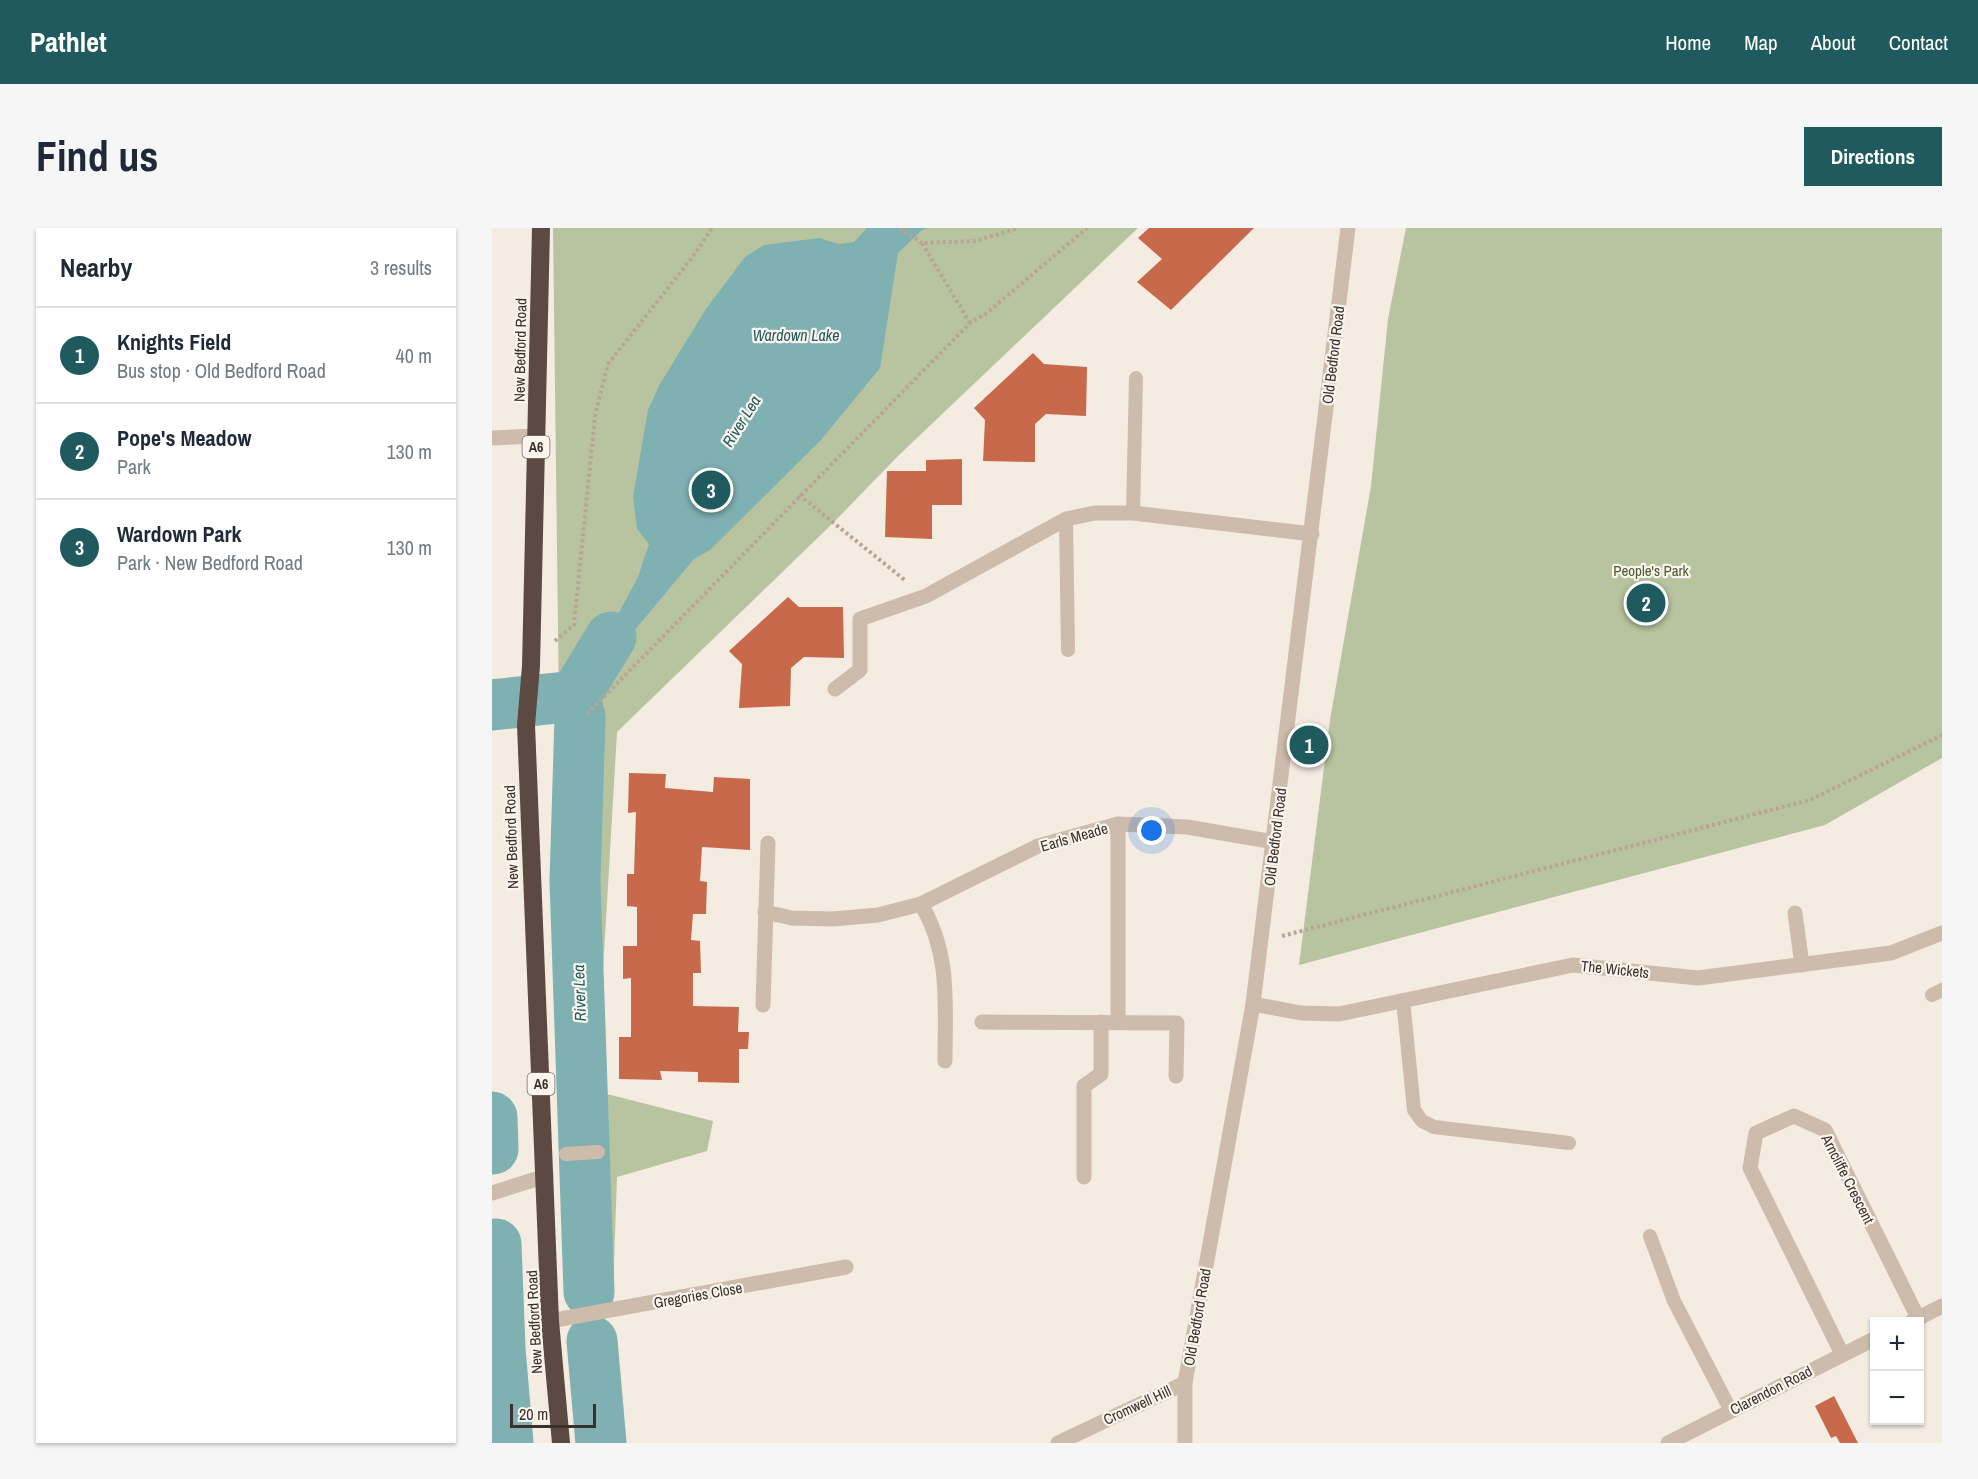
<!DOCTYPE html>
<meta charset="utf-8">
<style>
:root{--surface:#fff;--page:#f6f6f7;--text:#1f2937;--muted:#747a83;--line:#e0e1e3;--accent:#1f5a5e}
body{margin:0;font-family:"Archivo Narrow",sans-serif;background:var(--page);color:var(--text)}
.controls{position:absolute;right:18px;bottom:18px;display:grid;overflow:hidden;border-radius:0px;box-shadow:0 2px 4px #0004}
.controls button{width:54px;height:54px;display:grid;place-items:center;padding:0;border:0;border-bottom:2px solid var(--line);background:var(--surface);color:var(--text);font:30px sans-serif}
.scale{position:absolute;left:18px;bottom:15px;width:86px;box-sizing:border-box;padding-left:6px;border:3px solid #3b302b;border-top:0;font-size:16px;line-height:21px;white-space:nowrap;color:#3b302b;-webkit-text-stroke:4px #fbf5ee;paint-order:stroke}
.you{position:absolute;left:660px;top:603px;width:21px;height:21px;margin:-15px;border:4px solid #fff;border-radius:50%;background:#1a73e8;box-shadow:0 0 0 9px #1a73e833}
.badge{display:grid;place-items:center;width:39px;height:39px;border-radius:50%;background:var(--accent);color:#fff;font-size:20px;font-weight:700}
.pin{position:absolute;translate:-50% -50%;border:3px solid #fff;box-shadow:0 2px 6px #0006}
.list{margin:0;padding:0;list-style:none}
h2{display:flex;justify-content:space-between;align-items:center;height:78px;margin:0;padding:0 24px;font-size:26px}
h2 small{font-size:20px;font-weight:400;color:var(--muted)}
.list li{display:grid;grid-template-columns:39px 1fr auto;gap:18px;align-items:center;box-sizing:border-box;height:96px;padding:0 24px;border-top:2px solid var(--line)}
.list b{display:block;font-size:22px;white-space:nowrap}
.list p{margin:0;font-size:20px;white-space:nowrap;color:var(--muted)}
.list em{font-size:20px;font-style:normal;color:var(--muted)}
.map{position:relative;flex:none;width:1450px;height:1215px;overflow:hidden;border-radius:0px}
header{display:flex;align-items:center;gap:36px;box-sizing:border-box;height:84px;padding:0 30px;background:var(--accent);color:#fff}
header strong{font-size:28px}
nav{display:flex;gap:33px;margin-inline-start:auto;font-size:21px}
.intro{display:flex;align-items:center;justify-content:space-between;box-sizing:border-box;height:144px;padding:0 36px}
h1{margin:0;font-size:42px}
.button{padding:15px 27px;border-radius:0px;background:var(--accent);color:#fff;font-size:21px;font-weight:700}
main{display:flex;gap:36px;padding:0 36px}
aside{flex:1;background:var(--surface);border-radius:0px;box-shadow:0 2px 4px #0004}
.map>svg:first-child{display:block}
.green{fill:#b8c4a0}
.water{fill:#7fb0b2}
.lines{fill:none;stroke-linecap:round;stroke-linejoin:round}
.river{stroke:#7fb0b2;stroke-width:51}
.building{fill:#c8694b}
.path{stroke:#b9a596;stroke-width:4;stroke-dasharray:3 3;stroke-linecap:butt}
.lane{stroke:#cdbbac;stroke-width:14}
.street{stroke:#cdbbac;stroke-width:15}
.highway{stroke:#5c4a42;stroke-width:18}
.labels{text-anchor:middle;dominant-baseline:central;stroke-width:4.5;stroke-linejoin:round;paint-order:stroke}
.shield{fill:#fbf5ee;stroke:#756b66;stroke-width:1.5}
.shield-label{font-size:14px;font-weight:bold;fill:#3b302b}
.street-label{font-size:15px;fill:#3b302b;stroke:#fbf5ee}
.park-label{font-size:15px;fill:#4a5a2e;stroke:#fbf5ee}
.water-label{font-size:16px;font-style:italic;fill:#1f5a5e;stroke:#fbf5ee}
</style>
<header>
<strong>Pathlet</strong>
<nav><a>Home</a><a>Map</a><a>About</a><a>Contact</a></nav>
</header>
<div class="intro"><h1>Find us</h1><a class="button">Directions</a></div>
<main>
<aside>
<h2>Nearby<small>3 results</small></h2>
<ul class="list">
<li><span class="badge">1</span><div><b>Knights Field</b><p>Bus stop · Old Bedford Road</p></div><em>40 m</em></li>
<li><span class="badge">2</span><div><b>Pope's Meadow</b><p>Park</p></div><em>130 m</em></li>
<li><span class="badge">3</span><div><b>Wardown Park</b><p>Park · New Bedford Road</p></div><em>130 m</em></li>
</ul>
</aside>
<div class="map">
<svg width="1450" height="1215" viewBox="0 0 1450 1215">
<rect width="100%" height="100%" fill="#f4ebe1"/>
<g class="green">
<polygon points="61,0 646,0 406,228 341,295 125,504 108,794 111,865 221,893 215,923 125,949 121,1065 104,1061 95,775 98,532 68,559"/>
<polygon points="914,0 1450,0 1450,530 1333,597 807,737 838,492 879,258 896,91"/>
</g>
<polygon class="water" points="375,0 436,0 430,2 406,25 388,140 329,212 218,322 202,331 97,457 95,486 81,494 84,444 108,420 146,349 157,316 145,301 141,269 156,182 168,156 214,81 253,29 272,17 327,10 347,16 362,14"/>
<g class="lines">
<g class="river">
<polyline points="83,468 88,490 83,653 97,1064"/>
<polyline points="0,477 83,468 119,409"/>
<polyline points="0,889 1,921"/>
<polyline points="4,1016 8,1121 16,1215"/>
<polyline points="100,1113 109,1215"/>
</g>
</g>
<g class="building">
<polygon points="657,0 762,0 679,82 645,54 670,31 646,10"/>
<polygon points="541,125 552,136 595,139 594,188 554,186 543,196 543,234 491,233 493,192 482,180"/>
<polygon points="470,231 470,277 440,277 440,311 393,309 395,243 434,243 434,232"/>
<polygon points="296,369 307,379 351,379 352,430 312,429 299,440 298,478 247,480 250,436 237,423"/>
<polygon points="137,545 174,546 173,560 221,564 222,549 258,551 258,622 210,619 208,653 215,654 214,686 201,686 199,712 208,713 209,745 201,745 201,778 247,779 246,804 257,804 256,821 247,821 247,855 206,854 206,844 168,843 170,852 127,851 127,809 139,809 139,750 131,751 131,718 145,718 145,679 135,678 135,646 142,646 144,584 136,585"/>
<polygon points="1342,1168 1366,1215 1348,1215 1344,1208 1339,1210 1323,1178"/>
</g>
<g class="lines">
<g class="path">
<polyline points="408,0 430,15"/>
<polyline points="478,95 430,15 484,13 526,0"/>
<polyline points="307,267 414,353"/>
<polyline points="63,413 82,397 103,188 116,136 202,27 220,0"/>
<polyline points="95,486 478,95 495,85 595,0"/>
<polyline points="790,708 1318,572 1450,507"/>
</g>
<g class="lane">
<polyline points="641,285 644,150"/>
<polyline points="574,291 576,422"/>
<polyline points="1440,767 1450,762"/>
<polyline points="911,772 922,882 930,893 942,899 1077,915"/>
<polyline points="74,926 106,924"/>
<polyline points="1158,1008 1182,1073 1239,1183"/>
</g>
<g class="street">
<polyline points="0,210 44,208"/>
<polyline points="343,461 368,442 368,391 434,368 574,291 603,285 641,285 820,306"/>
<path d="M429 676C459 726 453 777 453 833"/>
<polyline points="273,684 300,690 341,691 386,687 429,676 546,618 626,596 695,599 782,614"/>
<polyline points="1303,685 1310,737"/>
<polyline points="761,776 809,785 847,786 1081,737 1206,750 1399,725 1450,705"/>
<polyline points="271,777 276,615"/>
<polyline points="626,793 626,596"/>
<polyline points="490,794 685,795 684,848"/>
<polyline points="592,949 592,858 609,846 609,794"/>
<polyline points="0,965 54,948"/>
<polyline points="58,1093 354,1039"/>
<polyline points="1419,1094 1450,1078"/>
<polyline points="1350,1126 1258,940 1264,905 1302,888 1333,902 1426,1090"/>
<polyline points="566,1215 693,1155"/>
<polyline points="693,1215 693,1155 761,776 856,0"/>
<polyline points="1176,1215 1382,1111"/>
</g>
<polyline class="highway" points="49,0 39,438 34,497 58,1093 69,1215"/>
</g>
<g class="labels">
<g class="shield">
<rect x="30.5" y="208" width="27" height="22" rx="4.5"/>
<rect x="35.5" y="845" width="27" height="22" rx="4.5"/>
</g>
<g class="shield-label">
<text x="44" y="219">A6</text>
<text x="49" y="856">A6</text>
</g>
<g class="street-label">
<text transform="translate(28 122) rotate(-89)">New Bedford Road</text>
<text transform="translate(841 127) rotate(-83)">Old Bedford Road</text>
<text transform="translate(19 609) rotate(-92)">New Bedford Road</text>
<text transform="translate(582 609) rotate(-16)">Earls Meade</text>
<text transform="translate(783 609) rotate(-83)">Old Bedford Road</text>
<text transform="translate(1123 741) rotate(6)">The Wickets</text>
<text transform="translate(1356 951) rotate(63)">Arncliffe Crescent</text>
<text transform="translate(206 1067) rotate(-10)">Gregories Close</text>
<text transform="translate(705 1089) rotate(-80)">Old Bedford Road</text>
<text transform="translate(42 1094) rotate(-93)">New Bedford Road</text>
<text transform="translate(1279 1162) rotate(-27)">Clarendon Road</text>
<text transform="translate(645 1177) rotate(-25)">Cromwell Hill</text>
</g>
<g class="park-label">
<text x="1159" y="342">People's Park</text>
</g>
<g class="water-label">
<text x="304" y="107">Wardown Lake</text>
<text transform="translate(249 193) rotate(-58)">River Lea</text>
<text transform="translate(87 765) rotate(-92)">River Lea</text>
</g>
</g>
</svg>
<div class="controls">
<button>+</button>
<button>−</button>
</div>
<div class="scale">20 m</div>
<div class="you"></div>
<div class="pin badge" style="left:817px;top:517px">1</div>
<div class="pin badge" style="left:1154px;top:375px">2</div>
<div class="pin badge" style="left:219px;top:262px">3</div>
</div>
</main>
